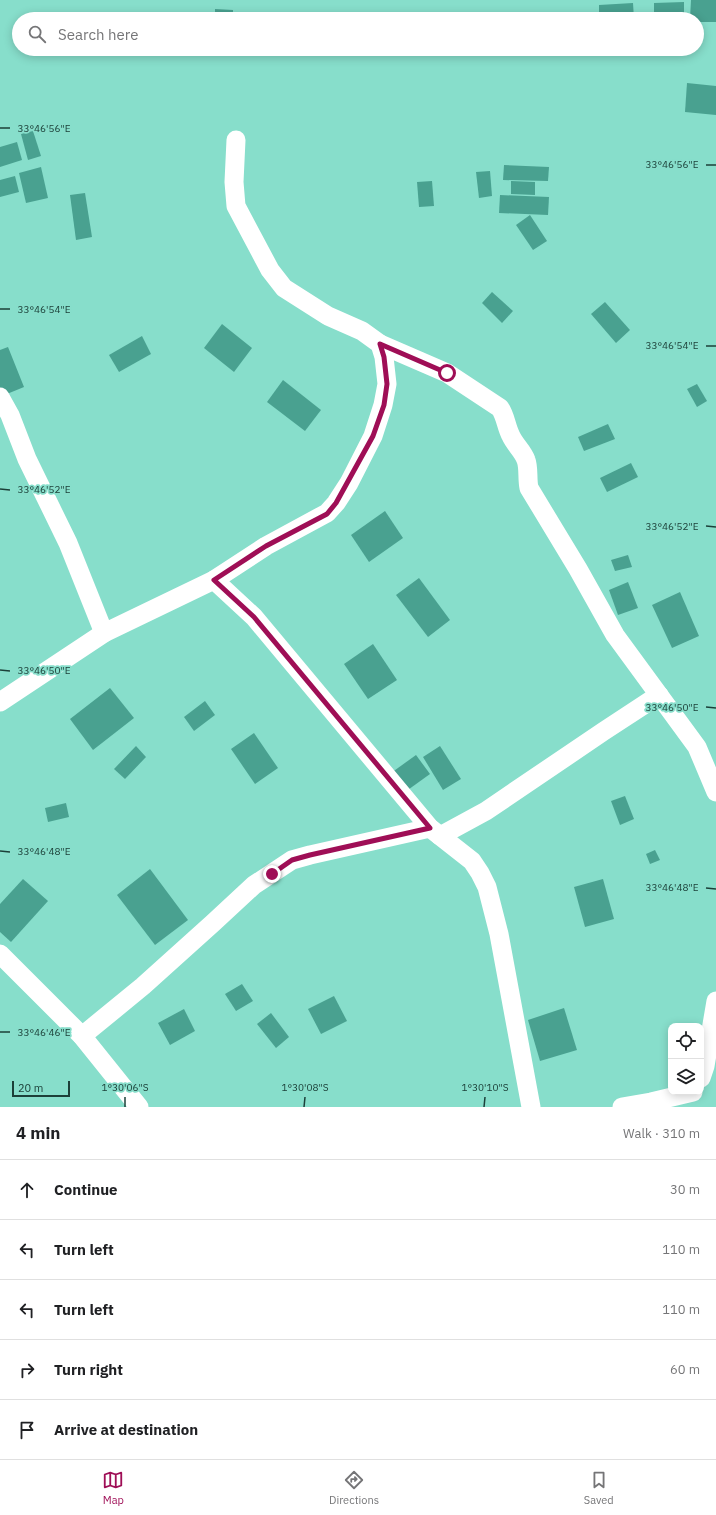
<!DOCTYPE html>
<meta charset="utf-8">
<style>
:root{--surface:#fff;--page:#f2f2f2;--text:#202124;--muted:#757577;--line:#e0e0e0;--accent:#9f0e56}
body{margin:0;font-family:"IBM Plex Sans",sans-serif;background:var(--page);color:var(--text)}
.controls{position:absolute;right:12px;bottom:12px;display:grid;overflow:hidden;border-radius:8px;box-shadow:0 2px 10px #0003}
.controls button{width:36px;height:36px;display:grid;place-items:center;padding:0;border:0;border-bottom:1px solid var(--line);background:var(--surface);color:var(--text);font:20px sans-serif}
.scale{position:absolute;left:12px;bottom:10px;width:58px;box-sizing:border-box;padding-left:4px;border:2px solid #1c4039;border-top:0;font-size:11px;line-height:14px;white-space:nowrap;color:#1c4039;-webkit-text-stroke:3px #87decb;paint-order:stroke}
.stop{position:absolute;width:12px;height:12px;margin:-9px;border:3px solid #9f0e56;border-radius:50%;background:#fff}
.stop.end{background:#9f0e56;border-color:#fff;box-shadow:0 1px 4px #0008}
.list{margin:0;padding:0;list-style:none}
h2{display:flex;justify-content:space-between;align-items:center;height:52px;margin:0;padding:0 16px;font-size:17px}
h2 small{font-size:13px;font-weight:400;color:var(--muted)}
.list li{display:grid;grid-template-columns:26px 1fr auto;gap:12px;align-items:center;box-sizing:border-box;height:60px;padding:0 16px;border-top:1px solid var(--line)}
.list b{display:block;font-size:15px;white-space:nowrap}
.list em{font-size:13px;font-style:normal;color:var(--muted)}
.icon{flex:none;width:22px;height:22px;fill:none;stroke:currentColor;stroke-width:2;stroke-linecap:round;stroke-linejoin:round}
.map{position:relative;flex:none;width:716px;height:1107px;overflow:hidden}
.search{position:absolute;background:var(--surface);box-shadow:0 2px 10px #0003;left:12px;right:12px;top:12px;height:44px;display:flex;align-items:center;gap:10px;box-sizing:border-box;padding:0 14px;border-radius:22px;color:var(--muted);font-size:15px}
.sheet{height:352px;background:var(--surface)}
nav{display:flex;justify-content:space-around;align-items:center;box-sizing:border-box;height:56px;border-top:1px solid var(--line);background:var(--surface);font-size:11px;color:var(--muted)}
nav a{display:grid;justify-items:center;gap:2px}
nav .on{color:var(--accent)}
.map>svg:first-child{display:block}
.building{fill:#49a190}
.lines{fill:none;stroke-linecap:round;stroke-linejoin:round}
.minor{stroke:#fff;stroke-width:19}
.route{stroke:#9f0e56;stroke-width:5}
.ticks{fill:none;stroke:#1c4039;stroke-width:1.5}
.ticks-label{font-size:10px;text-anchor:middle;fill:#1c4039;stroke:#87decb;stroke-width:3.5;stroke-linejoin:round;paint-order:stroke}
</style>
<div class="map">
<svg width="716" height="1107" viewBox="0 0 716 1107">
<rect width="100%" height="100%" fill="#87decb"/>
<g class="building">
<polygon points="691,0 716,0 716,22 697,22 697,19 690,19"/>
<polygon points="684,2 684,19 654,19 654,3"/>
<polygon points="633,3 634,19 599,19 599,5"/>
<polygon points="215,9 233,10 233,19 215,19"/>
<polygon points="687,83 716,86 716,115 685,112"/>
<polygon points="33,131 41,156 28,160 21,134"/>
<polygon points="17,142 22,160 0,167 0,147"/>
<polygon points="504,165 549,167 548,181 503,180"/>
<polygon points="41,167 48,198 26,203 19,173"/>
<polygon points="490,171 492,196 479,198 476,172"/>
<polygon points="15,176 19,192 0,197 0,180"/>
<polygon points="432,181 434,206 419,207 417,182"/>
<polygon points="511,181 535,182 535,195 511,194"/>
<polygon points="85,193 92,237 76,240 70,195"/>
<polygon points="500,195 549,197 548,215 499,213"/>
<polygon points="530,215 547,241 533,250 516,225"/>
<polygon points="492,292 513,311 502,323 482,303"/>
<polygon points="605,302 630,330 616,343 591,314"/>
<polygon points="222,324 252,348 234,372 204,348"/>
<polygon points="142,336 151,354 119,372 109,355"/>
<polygon points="8,347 24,387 2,396 0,390 0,350"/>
<polygon points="283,380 321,410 305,431 267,402"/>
<polygon points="697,384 707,401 697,407 687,389"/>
<polygon points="608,424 615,439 584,451 578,437"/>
<polygon points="631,463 638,477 607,492 600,478"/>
<polygon points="385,511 403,538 369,562 351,535"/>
<polygon points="628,555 632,567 615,571 611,560"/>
<polygon points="419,578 450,620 428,637 396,595"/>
<polygon points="628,582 638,608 618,615 609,590"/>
<polygon points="680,592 699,636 672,648 652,605"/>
<polygon points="373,644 397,680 368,699 344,664"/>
<polygon points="110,688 134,718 93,750 70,719"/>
<polygon points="205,701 215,715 194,731 184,717"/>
<polygon points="254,733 278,768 255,784 231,749"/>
<polygon points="136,746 146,757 125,779 114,769"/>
<polygon points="440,746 461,779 443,790 423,757"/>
<polygon points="416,755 430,774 405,792 391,773"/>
<polygon points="625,796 634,819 620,825 611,801"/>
<polygon points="66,803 69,817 48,822 45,808"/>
<polygon points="655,850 660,860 650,864 646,854"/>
<polygon points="150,869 188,920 155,945 117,895"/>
<polygon points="23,879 48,901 11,942 0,932 0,904"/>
<polygon points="603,879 614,919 585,927 574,887"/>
<polygon points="242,984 253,1001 236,1011 225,994"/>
<polygon points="334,996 347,1021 321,1034 308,1009"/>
<polygon points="564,1008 577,1050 540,1061 528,1020"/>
<polygon points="184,1009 195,1031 170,1045 158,1023"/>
<polygon points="271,1013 289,1037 276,1048 257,1024"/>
</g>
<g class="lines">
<g class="minor">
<path d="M380 344 447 373 500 408C506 417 506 427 511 436 515 445 523 451 526 460 529 468 527 479 529 488L578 569 615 635 697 747 716 792"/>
<polyline points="0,397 10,415 27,459 68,543 104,633"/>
<polyline points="214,580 254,617 430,828 472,861 480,873 487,887 499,934 531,1107"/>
<polyline points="0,702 104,633 214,580 266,546 327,513 336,503 349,483 373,436 383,405 387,384 384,357 380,344 362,331 328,316 284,288 270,270 236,206 234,182 236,140"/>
<polyline points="440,836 486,811 604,731 659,695"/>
<polyline points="0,954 82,1036 139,1107"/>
<polyline points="82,1036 143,986 213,923 254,885 292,860 310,855 430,828"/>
<polyline points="701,1078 705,1066 716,1001"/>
<polyline points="622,1107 651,1102 693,1092"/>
</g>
</g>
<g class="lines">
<polyline class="route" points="272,874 292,860 310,855 430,828 254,617 214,580 266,546 327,514 336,503 373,436 384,405 387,384 384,357 380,344 447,373"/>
</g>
<path class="ticks" d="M0 128H10M706 165H716M0 309H10M706 346H716M0 489 10 490M706 526 716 527M0 670 10 671M706 707 716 708M0 851 10 852M706 888 716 889M0 1032H10M125 1107V1097M304 1107 305 1097M484 1107 485 1097"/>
<g class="ticks-label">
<text x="44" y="132">33°46'56"E</text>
<text x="672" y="168">33°46'56"E</text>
<text x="44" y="313">33°46'54"E</text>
<text x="672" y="349">33°46'54"E</text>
<text x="44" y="493">33°46'52"E</text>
<text x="672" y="530">33°46'52"E</text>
<text x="44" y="674">33°46'50"E</text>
<text x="672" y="711">33°46'50"E</text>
<text x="44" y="855">33°46'48"E</text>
<text x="672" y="891">33°46'48"E</text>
<text x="44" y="1036">33°46'46"E</text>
<text x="125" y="1091">1°30'06"S</text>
<text x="305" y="1091">1°30'08"S</text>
<text x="485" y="1091">1°30'10"S</text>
</g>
</svg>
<div class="controls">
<button><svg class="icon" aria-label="locate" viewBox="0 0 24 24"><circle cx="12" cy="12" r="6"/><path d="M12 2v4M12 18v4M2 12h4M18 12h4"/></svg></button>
<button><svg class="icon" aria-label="layers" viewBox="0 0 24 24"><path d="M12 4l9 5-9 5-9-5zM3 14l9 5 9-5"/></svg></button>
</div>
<div class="scale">20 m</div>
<div class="stop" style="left:447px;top:373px"></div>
<div class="stop end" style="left:272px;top:874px"></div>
<div class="search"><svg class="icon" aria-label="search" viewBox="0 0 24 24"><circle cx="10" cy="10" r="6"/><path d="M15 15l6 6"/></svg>Search here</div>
</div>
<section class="sheet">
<h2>4 min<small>Walk · 310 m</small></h2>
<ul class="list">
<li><svg class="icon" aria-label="ahead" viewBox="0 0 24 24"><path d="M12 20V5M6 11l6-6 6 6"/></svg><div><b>Continue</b></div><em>30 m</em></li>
<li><svg class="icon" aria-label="left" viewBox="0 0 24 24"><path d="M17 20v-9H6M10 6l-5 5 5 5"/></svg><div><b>Turn left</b></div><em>110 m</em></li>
<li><svg class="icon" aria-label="left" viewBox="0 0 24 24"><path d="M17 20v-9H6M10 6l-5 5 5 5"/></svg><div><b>Turn left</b></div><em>110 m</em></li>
<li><svg class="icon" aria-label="right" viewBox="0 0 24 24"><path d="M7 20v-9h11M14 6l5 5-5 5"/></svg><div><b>Turn right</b></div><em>60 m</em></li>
<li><svg class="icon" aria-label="arrive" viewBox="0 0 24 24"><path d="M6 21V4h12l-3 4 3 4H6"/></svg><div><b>Arrive at destination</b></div></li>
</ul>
</section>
<nav>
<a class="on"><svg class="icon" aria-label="map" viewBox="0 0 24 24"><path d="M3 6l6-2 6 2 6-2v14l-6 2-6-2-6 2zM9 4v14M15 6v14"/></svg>Map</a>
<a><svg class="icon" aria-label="directions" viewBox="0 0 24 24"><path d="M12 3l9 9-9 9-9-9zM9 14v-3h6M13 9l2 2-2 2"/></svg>Directions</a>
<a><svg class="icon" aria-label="saved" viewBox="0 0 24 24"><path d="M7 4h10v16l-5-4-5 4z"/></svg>Saved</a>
</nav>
